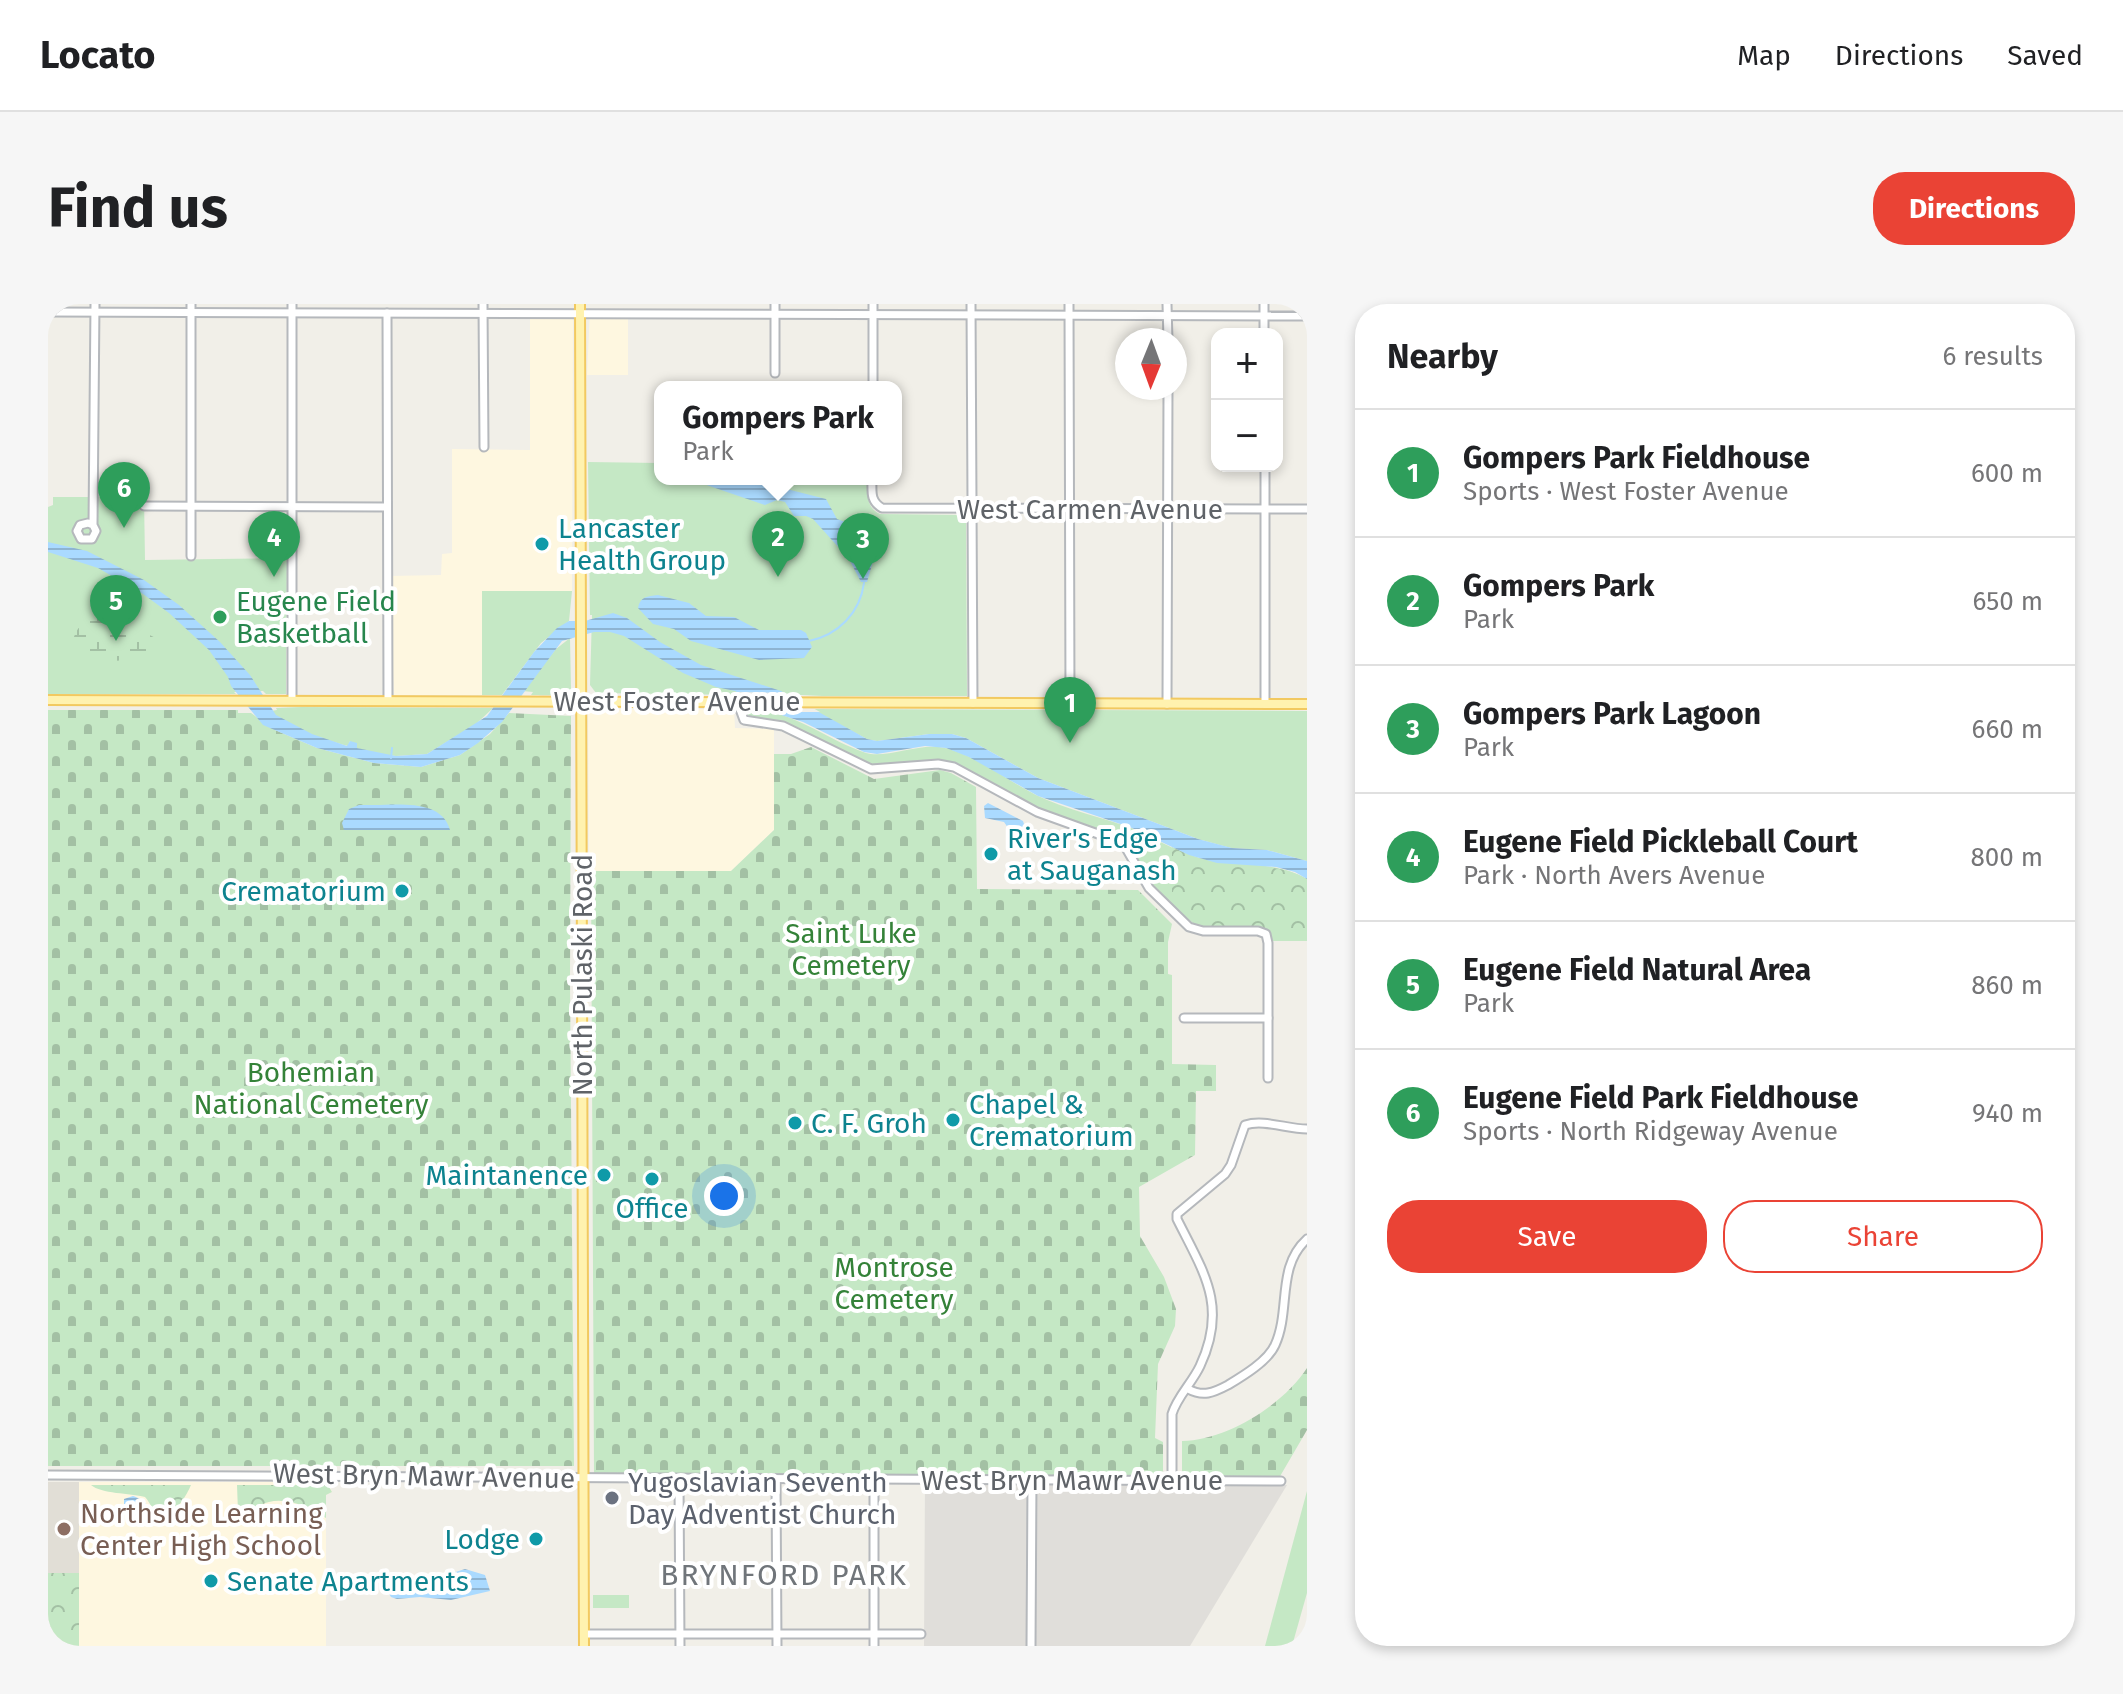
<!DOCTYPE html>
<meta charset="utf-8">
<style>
:root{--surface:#fff;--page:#f6f6f6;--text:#202124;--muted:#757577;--line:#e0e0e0;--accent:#ea4335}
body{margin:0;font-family:"Fira Sans",sans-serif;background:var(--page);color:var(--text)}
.controls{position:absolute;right:24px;top:24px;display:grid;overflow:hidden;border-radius:16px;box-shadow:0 4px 12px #0003}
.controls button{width:72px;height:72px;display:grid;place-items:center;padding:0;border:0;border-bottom:2px solid var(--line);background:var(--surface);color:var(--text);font:40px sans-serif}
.compass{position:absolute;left:1067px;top:24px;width:72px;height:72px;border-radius:50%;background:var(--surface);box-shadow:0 4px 12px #0003;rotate:181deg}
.you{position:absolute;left:676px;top:892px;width:28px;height:28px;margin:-20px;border:6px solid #fff;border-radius:50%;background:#1a73e8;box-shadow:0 0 0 12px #1a73e833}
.badge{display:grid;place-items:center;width:52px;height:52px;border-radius:50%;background:var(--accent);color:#fff;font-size:26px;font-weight:700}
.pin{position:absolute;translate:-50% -66px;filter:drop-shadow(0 2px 4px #0008)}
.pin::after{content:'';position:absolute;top:42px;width:28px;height:24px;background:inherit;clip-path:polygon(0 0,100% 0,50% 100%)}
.popup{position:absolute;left:606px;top:77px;width:248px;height:104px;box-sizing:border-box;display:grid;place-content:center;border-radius:16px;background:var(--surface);filter:drop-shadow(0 2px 6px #0005);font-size:26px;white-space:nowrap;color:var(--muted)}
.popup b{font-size:30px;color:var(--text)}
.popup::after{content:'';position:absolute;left:50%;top:100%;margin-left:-16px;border:16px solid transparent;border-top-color:var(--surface)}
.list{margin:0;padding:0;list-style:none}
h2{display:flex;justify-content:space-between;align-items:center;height:104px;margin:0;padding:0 32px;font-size:34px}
h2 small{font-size:26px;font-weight:400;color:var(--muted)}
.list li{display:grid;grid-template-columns:52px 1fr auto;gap:24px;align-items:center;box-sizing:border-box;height:128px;padding:0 32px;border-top:2px solid var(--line)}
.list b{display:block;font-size:30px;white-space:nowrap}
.list p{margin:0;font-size:26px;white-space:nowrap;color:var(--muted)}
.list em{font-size:26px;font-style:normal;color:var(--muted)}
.actions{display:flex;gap:16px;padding:24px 32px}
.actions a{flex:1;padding:18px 0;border:2px solid var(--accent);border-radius:32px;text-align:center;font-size:28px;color:var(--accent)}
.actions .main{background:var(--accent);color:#fff}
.map{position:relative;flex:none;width:1259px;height:1342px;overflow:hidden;border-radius:32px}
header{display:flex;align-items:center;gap:48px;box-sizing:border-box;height:112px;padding:0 40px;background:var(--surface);border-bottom:2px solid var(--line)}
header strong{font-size:38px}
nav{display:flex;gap:44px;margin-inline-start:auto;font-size:28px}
.intro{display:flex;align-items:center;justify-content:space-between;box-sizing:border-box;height:192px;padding:0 48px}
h1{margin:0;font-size:56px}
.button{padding:20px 36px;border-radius:32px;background:var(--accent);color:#fff;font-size:28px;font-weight:700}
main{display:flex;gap:48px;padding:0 48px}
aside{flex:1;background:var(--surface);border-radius:32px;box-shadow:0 4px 12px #0003}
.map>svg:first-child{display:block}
.commercial{fill:#fef7e0}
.industrial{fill:#e0deda}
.education{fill:#e1ded6}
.green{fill:#c5e8c5}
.forest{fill:url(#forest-crowns)}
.wetland{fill:url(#wetland-marsh)}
.cemetery{fill:url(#cemetery-stones)}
.water{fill:url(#water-rules)}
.pier{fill:#f1efe8}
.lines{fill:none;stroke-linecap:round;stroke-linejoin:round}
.stream{stroke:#aadaff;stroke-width:2}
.minor-casing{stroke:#b5b8bc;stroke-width:11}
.major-casing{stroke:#f2c960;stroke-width:12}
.minor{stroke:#fff;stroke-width:7}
.major{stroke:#fff2af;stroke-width:8}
.culture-dot{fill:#0f9aa8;stroke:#fff;stroke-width:3}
.leisure-dot{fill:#2e9e5b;stroke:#fff;stroke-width:3}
.worship-dot{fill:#6b7280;stroke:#fff;stroke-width:3}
.education-dot{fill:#8d6e63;stroke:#fff;stroke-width:3}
.labels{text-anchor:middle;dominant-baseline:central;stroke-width:8;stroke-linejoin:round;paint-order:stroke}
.street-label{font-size:28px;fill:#5f6368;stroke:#fff}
.culture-label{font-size:28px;fill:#0d838f;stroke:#fff;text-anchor:start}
.leisure-label{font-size:28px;fill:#27864d;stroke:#fff;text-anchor:start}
.park-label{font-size:28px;fill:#348238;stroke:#fff}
.worship-label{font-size:28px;fill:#5b616d;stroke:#fff;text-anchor:start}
.education-label{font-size:28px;fill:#785e54;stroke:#fff;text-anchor:start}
.neighbourhood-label{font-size:30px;letter-spacing:2px;fill:#70757a;stroke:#fff}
</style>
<header>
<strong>Locato</strong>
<nav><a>Map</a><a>Directions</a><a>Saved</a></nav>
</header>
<div class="intro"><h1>Find us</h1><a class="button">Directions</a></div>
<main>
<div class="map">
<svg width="1259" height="1342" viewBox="0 0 1259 1342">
<defs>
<pattern id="forest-crowns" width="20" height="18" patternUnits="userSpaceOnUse" patternTransform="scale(2)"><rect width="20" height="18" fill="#c5e8c5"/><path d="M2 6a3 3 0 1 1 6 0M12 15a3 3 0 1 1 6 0" fill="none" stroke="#a3c0a4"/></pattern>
<pattern id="wetland-marsh" width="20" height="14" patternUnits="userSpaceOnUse" patternTransform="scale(2)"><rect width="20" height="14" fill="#c5e8c5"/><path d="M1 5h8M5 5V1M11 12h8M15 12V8" fill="none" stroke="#a3c0a4"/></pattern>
<pattern id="cemetery-stones" width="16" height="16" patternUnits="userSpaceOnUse" patternTransform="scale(2)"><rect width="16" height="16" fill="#c5e8c5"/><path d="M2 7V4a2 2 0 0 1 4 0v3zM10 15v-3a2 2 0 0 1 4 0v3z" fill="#a3c0a4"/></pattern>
<pattern id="water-rules" width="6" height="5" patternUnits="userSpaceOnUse" patternTransform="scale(2)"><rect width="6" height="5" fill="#aadaff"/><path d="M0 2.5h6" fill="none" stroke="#8eb4d2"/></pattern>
</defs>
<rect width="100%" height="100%" fill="#f1efe8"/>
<g class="commercial">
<polygon points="542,6 580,6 580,71 539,71"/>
<polygon points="482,11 525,11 524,287 434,287 434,391 346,391 341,272 393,271 394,250 404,249 404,145 482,146"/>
<polygon points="540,405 686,405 687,424 726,425 726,526 683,567 541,567"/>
<polygon points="31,1178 280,1178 284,1188 278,1191 278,1342 31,1342"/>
</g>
<polygon class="industrial" points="877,1180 1239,1181 1142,1342 876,1342"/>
<rect class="education" x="0" y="1178" width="31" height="91"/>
<g class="green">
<path d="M540 158 612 159V175H821C820 189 817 203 832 210L918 211 919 392H775L689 388 691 391 548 389 542 381 544 311H542Z"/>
<polygon points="5,193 96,193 97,256 239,254 238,390 218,390 215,387 186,388 188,390 0,390 0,203 5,201"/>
<polygon points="434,287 524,287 521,317 493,339 454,391 434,391"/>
<path d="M522 334 523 385C514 393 496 391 483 391L485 388 474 387 508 345Z"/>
<path d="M253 403 445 404 428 420 379 450 348 452 331 450 308 444 302 437 300 442C275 435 242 426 223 407L229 406 228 404Z"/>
<path d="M700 405C745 406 777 435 818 449 838 455 872 438 897 444 930 452 958 476 988 491 1019 506 1054 513 1086 525 1105 533 1122 544 1141 551 1180 565 1223 554 1259 575V637H1225L1221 627 1216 625 1156 623 1145 619 1104 581 1075 534 994 506 903 458 891 456 827 462 730 416 701 413 697 409Z"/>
<polygon points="766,405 1259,407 1259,557 1219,546 1183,544 1150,535 990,474 918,434 904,430 881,430 829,437 819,435 767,408 770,408"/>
<polygon points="1259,1187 1259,1289 1244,1342 1217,1342"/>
<rect x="545" y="1291" width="36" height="13"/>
</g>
<g class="forest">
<path d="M1124 543C1140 550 1156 557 1173 559 1203 564 1231 559 1259 575V634L1245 625 1156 623C1141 618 1125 606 1119 592H1124Z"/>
<path d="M43 1181H143C138 1193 121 1223 105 1204 102 1201 100 1196 97 1193 82 1189 53 1190 43 1181Z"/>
<path d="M189 1181H280L284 1188 278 1191V1214C264 1204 239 1193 221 1198 206 1202 209 1208 190 1208Z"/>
<rect x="0" y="1269" width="31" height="73"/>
</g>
<path class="wetland" d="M48 307C55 307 100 329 107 334 113 339 116 343 118 350 96 354 37 366 23 345 24 331 35 314 48 307Z"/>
<g class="cemetery">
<polygon points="0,406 190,406 190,409 203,409 227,426 269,444 326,459 373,463 412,451 442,430 461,409 523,412 522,678 526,1162 0,1162"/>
<polygon points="763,443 826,475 892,466 903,469 928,483 929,585 1090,586 1124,620 1120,638 1120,670 1124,671 1124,760 1168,761 1168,787 1148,787 1147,851 1091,883 1092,932 1116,973 1128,1005 1127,1022 1110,1060 1107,1134 1115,1138 1115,1167 1108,1173 546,1169 543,567 683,567 726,526 726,450 743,450"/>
<path d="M1259 1064V1126L1231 1174 1139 1173 1134 1167V1137C1179 1136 1235 1101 1259 1064Z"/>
</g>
<g class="water">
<polygon points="699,175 778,195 789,215 797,218 820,239 826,254 819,278 813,278 801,255 765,215 758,212 746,212 737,198 729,196 717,201 644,176"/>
<polygon points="0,238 39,247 96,276 131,301 172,338 202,371 228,411 264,430 299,442 302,437 309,439 309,444 348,452 379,450 439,412 486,348 509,324 521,317 537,317 565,309 579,314 612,338 653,361 733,387 819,435 829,437 881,430 904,430 918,434 990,474 1150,535 1184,544 1219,546 1259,557 1259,575 1247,568 1228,563 1169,559 1141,551 1084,524 990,492 921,453 898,444 877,442 829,450 816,448 755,418 724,408 687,387 668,383 635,369 576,332 562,328 546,328 514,337 454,418 430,439 412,451 373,463 326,459 269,444 215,421 183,382 180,373 161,346 121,309 95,290 50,264 0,248"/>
<path d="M610 291 641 299 658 312 686 313 711 326H753L758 329 764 343 756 354 711 356 643 337 626 325 605 320 590 304C592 293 599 292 610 291Z"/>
<polygon points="940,499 975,517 978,526 972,529 963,528 956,518 937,514 936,502"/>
<path d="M326 501C350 501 394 495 402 526H296L294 519 301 505 311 501Z"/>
<path d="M85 1192C97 1196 106 1205 101 1219L91 1217 76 1201V1195Z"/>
<polygon points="417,1265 437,1271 442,1287 403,1296 372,1293 349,1295 343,1293 338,1285 344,1276 350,1273 371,1272 382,1276"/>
</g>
<polygon class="pier" points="687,388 738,389 772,408 721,408"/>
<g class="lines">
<g class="stream">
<path d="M761 337C790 331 812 309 816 279"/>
<polyline points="343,454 344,444"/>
</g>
<g class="minor-casing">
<g id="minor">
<polyline points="244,0 244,396"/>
<polyline points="435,0 436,143"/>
<polyline points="727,0 727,69"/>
<polyline points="923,0 925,399"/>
<polyline points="1021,0 1022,399"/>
<polyline points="1119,0 1120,36"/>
<polyline points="1216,0 1216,30"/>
<polyline points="0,8 1259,12"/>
<polyline points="339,9 340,396"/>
<polyline points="825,83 825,0"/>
<polyline points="1217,162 1217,400"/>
<path d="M824 175C824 188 822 197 834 204L1259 205"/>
<polyline points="96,202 339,203"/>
<polyline points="45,221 40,219 32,221 29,227 33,235 44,235 48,227 45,221 47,0"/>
<polyline points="143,252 143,0"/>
<polyline points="689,397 696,416 735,422 823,465 890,460 906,463 989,508 1075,539 1101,584 1141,623 1155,627 1210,627 1218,630 1220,639 1220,774"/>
<polyline points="1119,400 1120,84"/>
<polyline points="1136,714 1220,714"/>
<path d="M1140 1085C1155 1093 1165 1089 1180 1081 1195 1072 1220 1057 1227 1041 1243 1006 1228 963 1259 935"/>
<polyline points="0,1171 1233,1177"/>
<polyline points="631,1175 632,1342"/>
<polyline points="728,1176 729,1342"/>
<path d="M1124 1177V1110C1129 1093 1144 1079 1152 1062 1180 1002 1156 969 1129 915V910L1177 870 1183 861 1197 821C1216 815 1239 825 1259 825"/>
<polyline points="536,1330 873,1330"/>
<polyline points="826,1342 826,1176"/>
<polyline points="983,1342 984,1176"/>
</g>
</g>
<g class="major-casing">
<g id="major">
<polyline points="532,0 536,1342"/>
<polyline points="0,396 1259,400"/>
</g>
</g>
<use href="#minor" class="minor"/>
<use href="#major" class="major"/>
</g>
<g class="culture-dot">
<circle cx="494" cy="240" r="8"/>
<circle cx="943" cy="550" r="8"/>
<circle cx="354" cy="587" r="8"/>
<circle cx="905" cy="816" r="8"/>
<circle cx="747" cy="819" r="8"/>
<circle cx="556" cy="871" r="8"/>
<circle cx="604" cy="875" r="8"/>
<circle cx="488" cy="1235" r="8"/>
<circle cx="163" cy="1277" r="8"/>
</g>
<circle class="leisure-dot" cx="172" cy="313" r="8"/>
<circle class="worship-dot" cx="564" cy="1194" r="8"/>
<circle class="education-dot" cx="16" cy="1225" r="8"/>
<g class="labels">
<g class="street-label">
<text x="1042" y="205">West Carmen Avenue</text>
<text x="629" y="397">West Foster Avenue</text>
<text transform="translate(534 671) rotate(-90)">North Pulaski Road</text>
<text transform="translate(376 1172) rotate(1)">West Bryn Mawr Avenue</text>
<text x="1024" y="1176">West Bryn Mawr Avenue</text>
</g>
<g class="culture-label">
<text x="510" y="224">Lancaster<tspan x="510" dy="32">Health Group</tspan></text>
<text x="959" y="534">River's Edge<tspan x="959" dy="32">at Sauganash</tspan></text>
<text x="338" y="587" text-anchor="end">Crematorium</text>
<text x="921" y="800">Chapel &amp;<tspan x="921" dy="32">Crematorium</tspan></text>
<text x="763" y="819">C. F. Groh</text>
<text x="540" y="871" text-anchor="end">Maintanence</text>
<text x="604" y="904" text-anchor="middle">Office</text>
<text x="472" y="1235" text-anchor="end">Lodge</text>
<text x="179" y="1277">Senate Apartments</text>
</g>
<g class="leisure-label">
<text x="188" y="297">Eugene Field<tspan x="188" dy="32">Basketball</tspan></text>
</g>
<g class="park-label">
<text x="803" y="629">Saint Luke<tspan x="803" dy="32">Cemetery</tspan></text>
<text x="263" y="768">Bohemian<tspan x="263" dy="32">National Cemetery</tspan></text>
<text x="846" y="963">Montrose<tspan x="846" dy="32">Cemetery</tspan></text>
</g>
<g class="worship-label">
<text x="580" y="1178">Yugoslavian Seventh<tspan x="580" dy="32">Day Adventist Church</tspan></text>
</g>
<g class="education-label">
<text x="32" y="1209">Northside Learning<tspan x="32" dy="32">Center High School</tspan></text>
</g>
<g class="neighbourhood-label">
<text x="736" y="1271">BRYNFORD PARK</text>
</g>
</g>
</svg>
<div class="controls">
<button>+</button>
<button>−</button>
</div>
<svg class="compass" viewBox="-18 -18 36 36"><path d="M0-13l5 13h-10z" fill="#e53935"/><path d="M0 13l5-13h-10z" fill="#757577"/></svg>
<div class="you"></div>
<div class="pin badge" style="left:1022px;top:439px;background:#2e9e5b">1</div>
<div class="pin badge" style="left:730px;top:273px;background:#2e9e5b">2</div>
<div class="popup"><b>Gompers Park</b>Park</div>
<div class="pin badge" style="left:815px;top:275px;background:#2e9e5b">3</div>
<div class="pin badge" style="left:226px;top:273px;background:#2e9e5b">4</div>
<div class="pin badge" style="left:68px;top:337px;background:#2e9e5b">5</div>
<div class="pin badge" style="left:76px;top:224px;background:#2e9e5b">6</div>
</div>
<aside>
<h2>Nearby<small>6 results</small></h2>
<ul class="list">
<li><span class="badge" style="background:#2e9e5b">1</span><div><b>Gompers Park Fieldhouse</b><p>Sports · West Foster Avenue</p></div><em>600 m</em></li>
<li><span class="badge" style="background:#2e9e5b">2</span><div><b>Gompers Park</b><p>Park</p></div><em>650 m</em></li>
<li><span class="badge" style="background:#2e9e5b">3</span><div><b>Gompers Park Lagoon</b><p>Park</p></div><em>660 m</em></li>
<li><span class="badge" style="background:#2e9e5b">4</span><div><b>Eugene Field Pickleball Court</b><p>Park · North Avers Avenue</p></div><em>800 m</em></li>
<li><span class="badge" style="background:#2e9e5b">5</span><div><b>Eugene Field Natural Area</b><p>Park</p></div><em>860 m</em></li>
<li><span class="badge" style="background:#2e9e5b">6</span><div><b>Eugene Field Park Fieldhouse</b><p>Sports · North Ridgeway Avenue</p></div><em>940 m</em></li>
</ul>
<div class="actions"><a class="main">Save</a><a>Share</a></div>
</aside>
</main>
